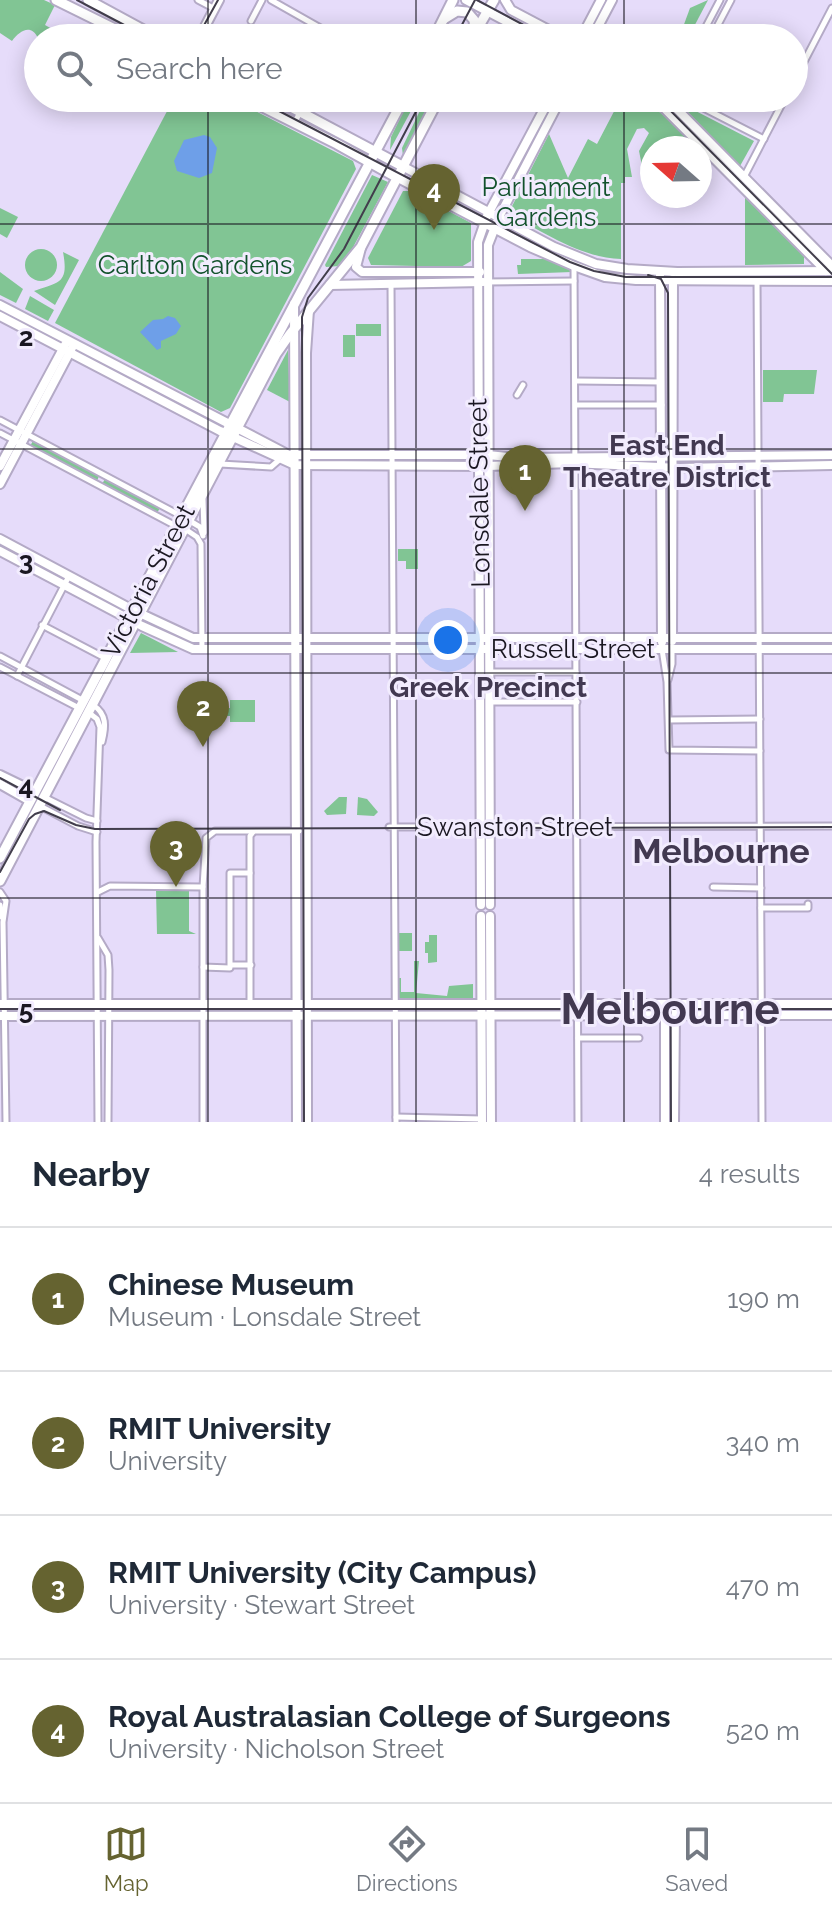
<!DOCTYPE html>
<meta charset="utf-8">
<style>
:root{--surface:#fff;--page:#f2f2f3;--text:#1f2937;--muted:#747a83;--line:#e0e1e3;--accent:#656330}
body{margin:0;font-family:Raleway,sans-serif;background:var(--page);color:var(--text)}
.compass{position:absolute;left:640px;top:136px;width:72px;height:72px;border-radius:50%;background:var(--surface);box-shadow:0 4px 20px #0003;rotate:290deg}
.you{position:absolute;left:448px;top:640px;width:28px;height:28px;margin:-20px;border:6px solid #fff;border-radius:50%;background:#1a73e8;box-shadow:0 0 0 12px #1a73e833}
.badge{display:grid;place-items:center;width:52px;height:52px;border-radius:50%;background:var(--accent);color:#fff;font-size:26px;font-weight:700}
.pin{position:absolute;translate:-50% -66px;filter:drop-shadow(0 2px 4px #0008)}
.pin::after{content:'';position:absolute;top:42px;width:28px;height:24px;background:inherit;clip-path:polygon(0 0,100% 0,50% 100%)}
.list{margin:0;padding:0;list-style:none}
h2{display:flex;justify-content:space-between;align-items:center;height:104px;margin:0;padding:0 32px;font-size:34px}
h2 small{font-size:26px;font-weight:400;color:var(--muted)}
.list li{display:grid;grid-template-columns:52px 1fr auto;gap:24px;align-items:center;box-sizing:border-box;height:144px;padding:0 32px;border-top:2px solid var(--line)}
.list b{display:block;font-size:30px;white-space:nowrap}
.list p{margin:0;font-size:26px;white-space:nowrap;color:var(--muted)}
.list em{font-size:26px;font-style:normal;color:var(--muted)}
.icon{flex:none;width:44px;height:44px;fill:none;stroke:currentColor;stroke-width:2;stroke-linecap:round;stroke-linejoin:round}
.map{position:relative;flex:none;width:832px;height:1122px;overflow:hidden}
.search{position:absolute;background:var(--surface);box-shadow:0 4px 20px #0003;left:24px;right:24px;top:24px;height:88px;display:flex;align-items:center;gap:20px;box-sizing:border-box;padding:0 28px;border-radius:44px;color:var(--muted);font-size:30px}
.sheet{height:680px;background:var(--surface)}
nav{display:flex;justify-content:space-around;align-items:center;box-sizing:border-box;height:112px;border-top:2px solid var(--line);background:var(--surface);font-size:22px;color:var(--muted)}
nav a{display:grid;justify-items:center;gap:4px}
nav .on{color:var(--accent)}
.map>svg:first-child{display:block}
.green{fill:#81c594}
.water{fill:#6e9fe8}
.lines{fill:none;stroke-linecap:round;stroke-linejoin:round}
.street-casing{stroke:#b4aac6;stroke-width:9}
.secondary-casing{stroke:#b4aac6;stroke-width:12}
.primary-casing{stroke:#b4aac6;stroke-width:13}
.street{stroke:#fff;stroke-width:5}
.secondary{stroke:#fff;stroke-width:8}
.primary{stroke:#fff;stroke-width:9}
.tram{stroke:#423e4c;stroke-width:2}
.grid{fill:none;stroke:#1a1721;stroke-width:2;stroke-opacity:0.55}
.labels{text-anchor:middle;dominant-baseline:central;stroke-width:6;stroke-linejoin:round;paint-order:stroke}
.park-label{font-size:26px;fill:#12522c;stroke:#f2ecfe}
.street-label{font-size:26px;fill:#1a1721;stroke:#f2ecfe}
.neighbourhood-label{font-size:28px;font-weight:bold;fill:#423951;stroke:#f2ecfe}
.district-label{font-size:34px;font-weight:bold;fill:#423951;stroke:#f2ecfe}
.town-label{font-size:42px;font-weight:bold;fill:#423951;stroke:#f2ecfe}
.grid-label{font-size:26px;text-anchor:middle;font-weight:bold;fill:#1a1721;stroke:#f2ecfe;stroke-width:6;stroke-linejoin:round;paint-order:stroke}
</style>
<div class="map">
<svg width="832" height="1122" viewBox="0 0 832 1122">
<rect width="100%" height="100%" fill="#e6dcfa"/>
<g class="green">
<path d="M0 0H44L55 5 45 25 52 29 48 38H38C31 23 19 31 12 41L0 33Z"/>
<polygon points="708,0 688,38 679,38 690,8"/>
<polygon points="115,98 144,98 139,108 130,111 121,108"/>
<polygon points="174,98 230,98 353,161 356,169 230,408 221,412 55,323"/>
<polygon points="410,98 418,98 390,150 391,137"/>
<polygon points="426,98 435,98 403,156 402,148"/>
<path d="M621 98C653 98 677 127 698 148H676V142L669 141V148H652V171H643L639 151 649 133 644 128 637 129 627 149 632 177H625V183H621V259C581 258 542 231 508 214L549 134 568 178 588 139 597 144Z"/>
<polygon points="686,106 754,141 740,166 684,108"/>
<polygon points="372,175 388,182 350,253 339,266 326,267 325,265"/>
<polygon points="403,191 411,191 471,223 471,261 461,267 371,265 368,258"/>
<polygon points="745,196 804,256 804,264 745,265"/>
<polygon points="0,208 18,217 7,238 0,234"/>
<circle cx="41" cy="265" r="16"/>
<path d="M63 252 79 260 55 305 34 291C59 282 69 284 63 252Z"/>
<polygon points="521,259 551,259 572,269 572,272 518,274 517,265 521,265"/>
<polygon points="0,272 23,289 16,303 0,295"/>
<polygon points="30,296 54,310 48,321 25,309"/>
<rect x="356" y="324" width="25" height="12"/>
<rect x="343" y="335" width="12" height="22"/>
<polygon points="288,350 290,402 267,390"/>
<polygon points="763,370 817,370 814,394 784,394 783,402 763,402"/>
<polygon points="33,441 99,476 97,481 30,446"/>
<polygon points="105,479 160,508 157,513 102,484"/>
<polygon points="398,549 418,549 418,569 406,569 406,561 398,561"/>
<polygon points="141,633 178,652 130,653"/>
<polygon points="230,700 255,700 255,722 230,722 230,716 222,716 222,708 230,708"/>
<polygon points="339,797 347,797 346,814 327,815 324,811"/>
<polygon points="358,797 367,799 378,812 374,816 357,815"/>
<polygon points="156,890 189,890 189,931 196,934 157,934"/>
<rect x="398" y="933" width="14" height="18"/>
<polygon points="429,935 437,935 437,962 428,963 428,953 425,953 425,942 429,942"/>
<polygon points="414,961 419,961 416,993 447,996 449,986 473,984 473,1000 399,1001 398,978 401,978 401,992 414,992"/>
</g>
<g class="water">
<polygon points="204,135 210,137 217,148 212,173 199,178 177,171 174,161 184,140"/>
<polygon points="168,316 175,318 181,326 176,334 161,341 161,348 157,350 140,332 153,320 163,319"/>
</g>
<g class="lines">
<g class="street-casing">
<g id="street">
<polyline points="198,0 215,9"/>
<polyline points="271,0 338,38"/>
<polyline points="251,21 262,0"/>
<polyline points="700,38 720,0"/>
<polyline points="711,38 731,0"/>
<polyline points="794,81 832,8"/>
<polyline points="684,98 764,139"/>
<polyline points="295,122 307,98"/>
<polyline points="744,177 785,98"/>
<polyline points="574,267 578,1122"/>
<polyline points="757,279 762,1122"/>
<polyline points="487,282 574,281"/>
<polyline points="391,284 396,1122"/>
<polyline points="576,381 661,382"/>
<polyline points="517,395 523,385"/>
<polyline points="576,405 662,405"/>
<polyline points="0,420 185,518 200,527 203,536"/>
<polyline points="0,433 176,526"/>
<polyline points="220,464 271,467 279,460"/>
<polyline points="203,499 204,533"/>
<polyline points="185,529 197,537 201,544 202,649"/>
<polyline points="42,625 105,658"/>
<polyline points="662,649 667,682 669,750 760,751"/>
<polyline points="0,656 84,701"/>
<polyline points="0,667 79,708"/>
<polyline points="490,672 576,672"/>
<polyline points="17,676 69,576"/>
<polyline points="668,680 672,664 672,649"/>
<polyline points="490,702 577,702"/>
<path d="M93 705C107 714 106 727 102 742"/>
<polyline points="88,712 97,719 100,727 96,842 98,1122"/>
<polyline points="669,720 760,719"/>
<polyline points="44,797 86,818 97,821"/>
<polyline points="40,806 78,826 97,832"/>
<polyline points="389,827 832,826"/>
<polyline points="250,873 230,873 230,965 251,965"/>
<polyline points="713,887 761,888"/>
<polyline points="0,892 6,901 3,922 6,1122"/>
<polyline points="98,892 110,886 203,887"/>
<polyline points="0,905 2,917"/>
<polyline points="761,908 808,908 808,904"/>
<polyline points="98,938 108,955 109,970 108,1122"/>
<polyline points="203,967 230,968"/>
<polyline points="250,1004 250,836 253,832"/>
<polyline points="578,1038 639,1038"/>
<polyline points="396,1117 482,1119"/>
<polyline points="203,1122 203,887 206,838 215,831 299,831"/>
</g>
</g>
<g class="secondary-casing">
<g id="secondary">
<polyline points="466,0 538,38"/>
<polyline points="505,0 511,10 564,38"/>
<polyline points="199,38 219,0"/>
<polyline points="581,38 601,0"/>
<polyline points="592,38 612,0"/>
<polyline points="654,98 826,271"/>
<polyline points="666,98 832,266"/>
<polyline points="404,167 554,247 596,264 627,269 677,272 832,271"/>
<polyline points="398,178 530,247 574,266 605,277 636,280 832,281"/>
<polyline points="361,248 356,267 362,272 480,272"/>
<polyline points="660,276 662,642"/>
<polyline points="330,285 483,282"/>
<polyline points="294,304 297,1122"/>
<polyline points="0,305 289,455 488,455 518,458 832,455"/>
<polyline points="0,316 220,431 295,465 488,466 571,463 680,468 832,465"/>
<polyline points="0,466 65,345"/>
<polyline points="0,484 72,348"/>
<polyline points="0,539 133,610 193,638 832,638"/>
<polyline points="0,551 142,626 193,649 832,649"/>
<polyline points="672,641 673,279"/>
<polyline points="0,775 35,792"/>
<polyline points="0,784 30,801"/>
<polyline points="481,905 478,242 487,216 550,98"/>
<polyline points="490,905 488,245 499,217 561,98"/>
<polyline points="481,916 482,1122"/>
<polyline points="490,916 491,1122"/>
<polyline points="0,1004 832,1004"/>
<polyline points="665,1013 665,1122"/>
<polyline points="0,1016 832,1015"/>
<polyline points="307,1122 306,353 309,310"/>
<polyline points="674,1122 675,1011"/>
</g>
</g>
<g class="primary-casing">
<g id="primary">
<polyline points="56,0 133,38"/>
<polyline points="88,0 158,38"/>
<polyline points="444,19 457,11 467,12 474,20 475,32"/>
<polyline points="434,38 453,0"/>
<polyline points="472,38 494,0"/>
<polyline points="245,98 337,144 398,178"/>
<polyline points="274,98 404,167"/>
<polyline points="0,858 404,98"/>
<polyline points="0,881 276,354 290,334 361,247 439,98"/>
</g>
</g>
<use href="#street" class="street"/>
<use href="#secondary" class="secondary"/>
<use href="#primary" class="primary"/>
<g class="tram">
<polyline points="77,0 149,38"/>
<polyline points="477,0 548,38"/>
<polyline points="197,38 218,0"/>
<polyline points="455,38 475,0"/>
<polyline points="254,98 570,262 594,271 626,277 832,277"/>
<polyline points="658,98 832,274"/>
<polyline points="648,275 661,279 668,293 671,1122"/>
<polyline points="0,778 60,810"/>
<polyline points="0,872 29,819 35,814 44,811 76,825 95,829 832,827"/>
<polyline points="0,1009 832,1009"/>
<polyline points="304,1122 302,317 308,298 344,249 423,98"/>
</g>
</g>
<path class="grid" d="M208 0V38M416 0V38M624 0V38M208 98V1122M416 98V1122M624 98V1122M0 224H832M0 449H832M0 673H832M0 898H832"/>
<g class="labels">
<g class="park-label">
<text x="546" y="187">Parliament<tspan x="546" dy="30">Gardens</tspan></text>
<text x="195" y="265">Carlton Gardens</text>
</g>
<g class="street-label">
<text transform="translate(479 493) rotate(-91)">Lonsdale Street</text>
<text transform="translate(148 581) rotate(-62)">Victoria Street</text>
<text x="573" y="649">Russell Street</text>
<text x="515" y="827">Swanston Street</text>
</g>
<g class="neighbourhood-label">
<text x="667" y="445">East End<tspan x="667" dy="32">Theatre District</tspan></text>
<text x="488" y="687">Greek Precinct</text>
</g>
<g class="district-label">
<text x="721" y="851">Melbourne</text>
</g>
<g class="town-label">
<text x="670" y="1009">Melbourne</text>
</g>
</g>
<g class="grid-label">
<text x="26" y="346">2</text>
<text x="26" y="570">3</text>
<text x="26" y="795">4</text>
<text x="26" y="1019">5</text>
</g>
</svg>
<svg class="compass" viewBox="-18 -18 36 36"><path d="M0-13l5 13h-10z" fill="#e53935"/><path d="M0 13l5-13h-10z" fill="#747a83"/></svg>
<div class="you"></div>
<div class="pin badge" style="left:525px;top:511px">1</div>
<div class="pin badge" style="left:203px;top:747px">2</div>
<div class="pin badge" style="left:176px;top:887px">3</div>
<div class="pin badge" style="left:434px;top:230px">4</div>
<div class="search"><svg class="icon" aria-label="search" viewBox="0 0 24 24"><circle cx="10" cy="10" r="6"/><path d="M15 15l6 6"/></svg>Search here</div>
</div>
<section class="sheet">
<h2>Nearby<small>4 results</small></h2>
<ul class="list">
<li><span class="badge">1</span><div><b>Chinese Museum</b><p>Museum · Lonsdale Street</p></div><em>190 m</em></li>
<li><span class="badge">2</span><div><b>RMIT University</b><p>University</p></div><em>340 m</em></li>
<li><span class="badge">3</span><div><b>RMIT University (City Campus)</b><p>University · Stewart Street</p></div><em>470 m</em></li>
<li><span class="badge">4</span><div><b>Royal Australasian College of Surgeons</b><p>University · Nicholson Street</p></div><em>520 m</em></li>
</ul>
</section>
<nav>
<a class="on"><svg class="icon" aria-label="map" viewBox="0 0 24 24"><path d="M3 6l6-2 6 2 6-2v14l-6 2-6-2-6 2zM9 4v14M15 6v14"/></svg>Map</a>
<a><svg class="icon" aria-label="directions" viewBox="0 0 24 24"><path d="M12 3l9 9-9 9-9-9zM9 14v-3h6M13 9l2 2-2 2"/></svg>Directions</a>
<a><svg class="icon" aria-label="saved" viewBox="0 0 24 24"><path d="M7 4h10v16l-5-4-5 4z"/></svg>Saved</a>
</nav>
